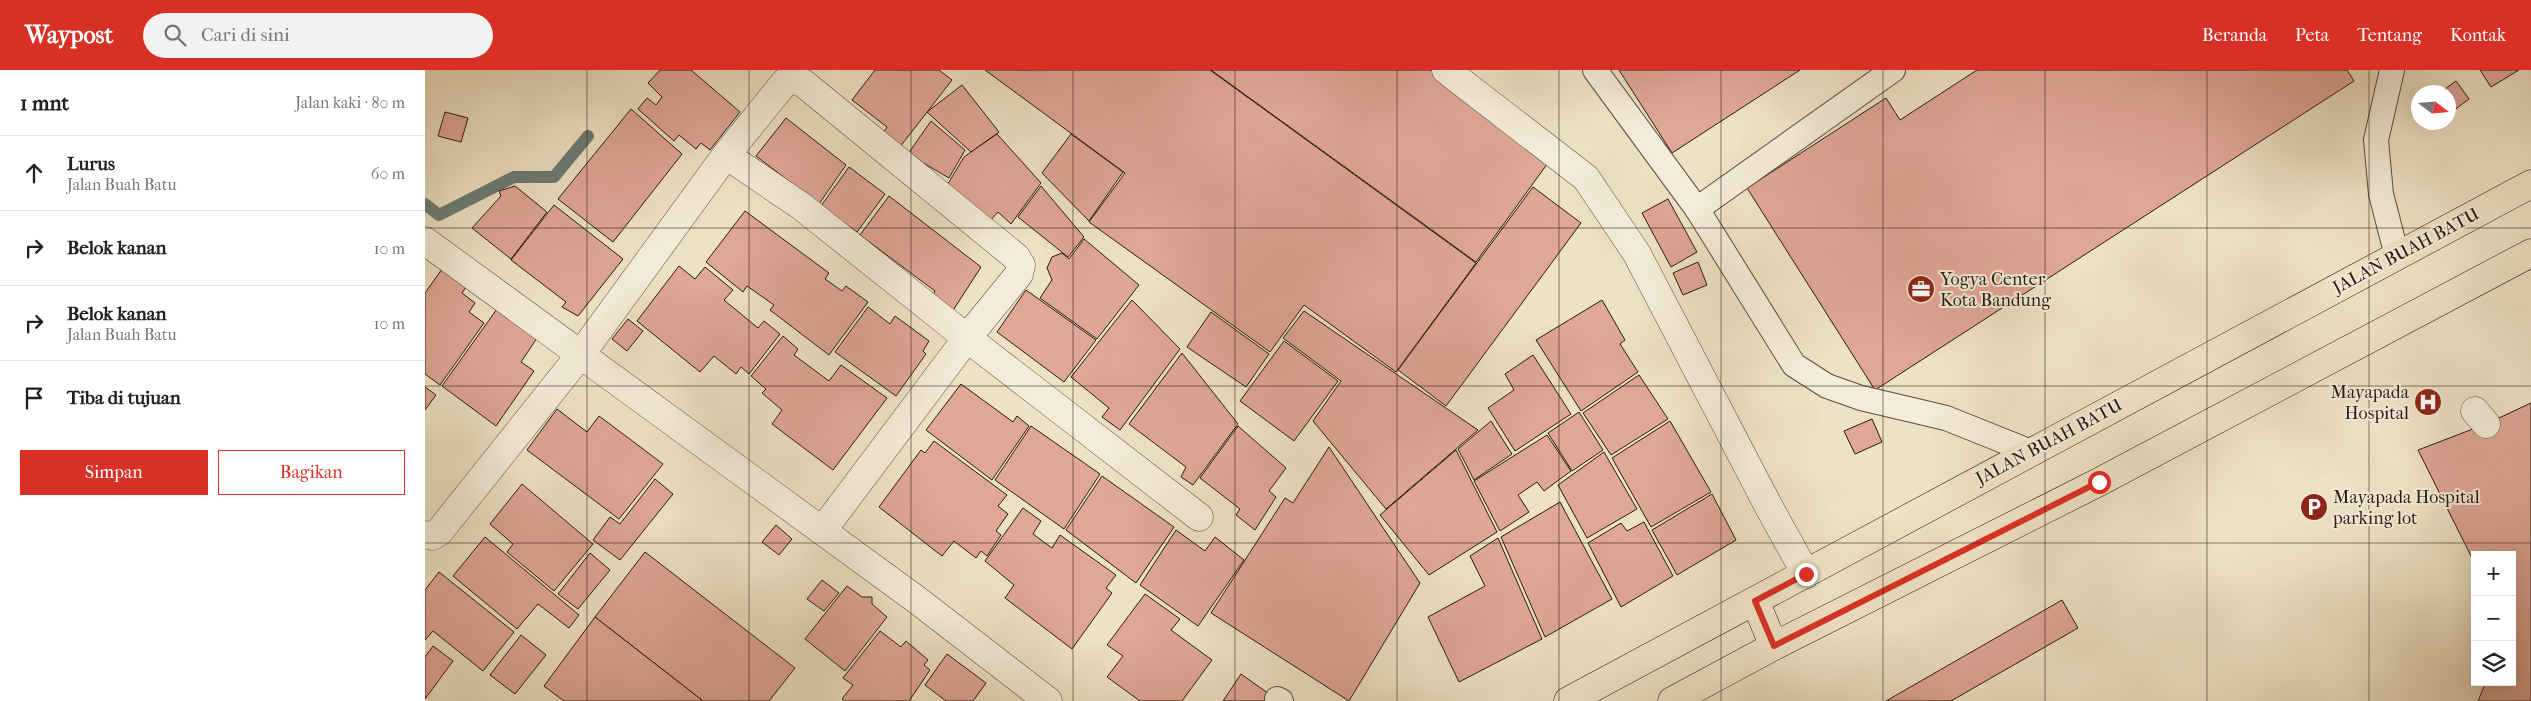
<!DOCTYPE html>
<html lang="id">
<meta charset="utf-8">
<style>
:root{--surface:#fff;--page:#f2f2f2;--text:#202124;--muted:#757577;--line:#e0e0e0;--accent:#d93025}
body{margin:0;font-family:"IM FELL French Canon",serif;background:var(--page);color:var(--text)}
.controls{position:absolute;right:15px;bottom:15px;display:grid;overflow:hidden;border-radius:0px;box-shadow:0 5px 20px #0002}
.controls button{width:45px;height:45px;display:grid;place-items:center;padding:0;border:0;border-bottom:1px solid var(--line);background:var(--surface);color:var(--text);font:25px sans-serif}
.compass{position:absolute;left:1986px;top:15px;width:45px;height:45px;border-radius:50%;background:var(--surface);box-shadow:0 5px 20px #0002;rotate:106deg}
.stop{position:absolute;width:15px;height:15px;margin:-11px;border:4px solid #d93025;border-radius:50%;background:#fff}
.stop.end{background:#d93025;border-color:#fff;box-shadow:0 1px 5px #0008}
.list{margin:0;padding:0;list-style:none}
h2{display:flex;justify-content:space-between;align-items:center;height:65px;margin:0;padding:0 20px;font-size:21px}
h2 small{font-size:16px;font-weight:400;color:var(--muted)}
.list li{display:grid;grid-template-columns:32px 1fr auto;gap:15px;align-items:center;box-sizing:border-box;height:75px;padding:0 20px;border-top:1px solid var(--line)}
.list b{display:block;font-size:19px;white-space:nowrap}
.list p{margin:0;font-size:16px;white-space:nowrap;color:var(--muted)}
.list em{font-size:16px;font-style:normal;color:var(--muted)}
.actions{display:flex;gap:10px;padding:15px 20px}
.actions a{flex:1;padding:11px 0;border:1px solid var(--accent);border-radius:0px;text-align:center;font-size:18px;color:var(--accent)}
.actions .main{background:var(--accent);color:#fff}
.icon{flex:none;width:28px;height:28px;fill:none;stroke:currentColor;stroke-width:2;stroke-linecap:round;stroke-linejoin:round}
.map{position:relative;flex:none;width:2106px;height:631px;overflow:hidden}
header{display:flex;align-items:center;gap:30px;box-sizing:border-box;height:70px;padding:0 25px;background:var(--accent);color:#fff}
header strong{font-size:24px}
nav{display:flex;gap:28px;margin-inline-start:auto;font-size:18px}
.search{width:350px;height:45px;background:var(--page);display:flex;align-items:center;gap:12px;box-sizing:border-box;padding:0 18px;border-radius:28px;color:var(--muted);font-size:19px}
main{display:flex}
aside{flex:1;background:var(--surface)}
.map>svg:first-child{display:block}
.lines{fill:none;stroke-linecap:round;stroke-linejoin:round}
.stream{stroke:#6c7c75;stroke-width:12}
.building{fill:#e0a696;stroke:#281a15}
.lane-casing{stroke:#5a4c41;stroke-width:26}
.street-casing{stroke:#5a4c41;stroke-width:29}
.primary-casing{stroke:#281a15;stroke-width:29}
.lane{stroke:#f4ecd9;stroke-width:24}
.street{stroke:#f4ecd9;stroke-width:28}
.primary{stroke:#eee2c4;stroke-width:28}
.route{stroke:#d93025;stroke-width:6}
.grid{fill:none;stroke:#281a15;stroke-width:1;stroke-opacity:0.55}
.labels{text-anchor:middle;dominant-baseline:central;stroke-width:4;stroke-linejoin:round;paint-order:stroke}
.street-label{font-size:18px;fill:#281a15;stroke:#f4ecd9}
.poi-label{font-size:18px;fill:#281a15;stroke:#f4ecd9;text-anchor:start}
</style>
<header>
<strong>Waypost</strong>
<div class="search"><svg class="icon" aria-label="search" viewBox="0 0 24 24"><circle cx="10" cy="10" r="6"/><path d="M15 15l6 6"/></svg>Cari di sini</div>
<nav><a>Beranda</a><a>Peta</a><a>Tentang</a><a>Kontak</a></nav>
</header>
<main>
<aside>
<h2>1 mnt<small>Jalan kaki · 80 m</small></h2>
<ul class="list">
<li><svg class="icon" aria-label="ahead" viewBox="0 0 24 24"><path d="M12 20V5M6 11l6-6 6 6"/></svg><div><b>Lurus</b><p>Jalan Buah Batu</p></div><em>60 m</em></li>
<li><svg class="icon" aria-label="right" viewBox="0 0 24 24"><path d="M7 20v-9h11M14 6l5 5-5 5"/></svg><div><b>Belok kanan</b></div><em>10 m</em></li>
<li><svg class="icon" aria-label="right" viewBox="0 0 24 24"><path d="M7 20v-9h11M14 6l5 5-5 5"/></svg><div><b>Belok kanan</b><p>Jalan Buah Batu</p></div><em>10 m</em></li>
<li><svg class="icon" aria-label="arrive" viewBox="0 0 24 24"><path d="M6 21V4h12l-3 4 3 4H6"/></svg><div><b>Tiba di tujuan</b></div></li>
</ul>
<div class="actions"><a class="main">Simpan</a><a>Bagikan</a></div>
</aside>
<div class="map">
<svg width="2106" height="631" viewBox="0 0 2106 631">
<rect width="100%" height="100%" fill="#eee2c4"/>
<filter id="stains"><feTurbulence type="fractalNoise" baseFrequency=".004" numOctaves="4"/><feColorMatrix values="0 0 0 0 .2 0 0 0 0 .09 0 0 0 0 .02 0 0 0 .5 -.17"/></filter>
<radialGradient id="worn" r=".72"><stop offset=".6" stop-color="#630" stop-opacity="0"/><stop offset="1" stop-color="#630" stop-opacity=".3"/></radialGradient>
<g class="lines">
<polyline class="stream" points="0,134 14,145 89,107 129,107 163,66"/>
</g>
<g class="building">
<polygon points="235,0 266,0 315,42 285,80 276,73 271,79 254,65 249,71 213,39 222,28 231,35 237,27 223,13"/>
<polygon points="450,0 514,0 527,10 471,82 454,70 462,57 427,30"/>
<polygon points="560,0 785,0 1051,193 971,302 879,235 845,282 664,152 700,103"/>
<polygon points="786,0 1009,0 1128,86 1051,192"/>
<polygon points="1194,0 1375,0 1247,83"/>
<polygon points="1552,0 1922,0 1929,11 1450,320 1322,118 1461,28 1475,50"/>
<polygon points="2055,0 2094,0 2066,17"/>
<polygon points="2031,11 2044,29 2024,44 2024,22 2016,22"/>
<polygon points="537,15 574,62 546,82 502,42"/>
<polygon points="206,39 257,84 188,172 133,129"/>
<polygon points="20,42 43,48 36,72 13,66"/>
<polygon points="361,48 421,95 394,134 331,86"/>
<polygon points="506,51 540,80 524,108 483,84"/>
<polygon points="572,64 616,113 586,154 573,142 563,153 518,122 539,87"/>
<polygon points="646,64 698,102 664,151 617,103"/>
<polygon points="424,97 460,124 432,162 396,136"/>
<polygon points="90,116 122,142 86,189 47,158 76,126 74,121"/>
<polygon points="616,116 659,167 643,187 593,147"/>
<polygon points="1108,117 1156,153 1021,336 973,300"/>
<polygon points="464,126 556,197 527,242 506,228 510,221 435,165"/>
<polygon points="1243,129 1272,182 1246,197 1217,143"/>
<polygon points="129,135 198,189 153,246 137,237 141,232 86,190"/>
<polygon points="320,141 404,203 400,209 417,221 421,216 443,232 404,285 345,240 349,235 322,216 318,222 281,192"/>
<polygon points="659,169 714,215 672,269 615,228 627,210 622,198 627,187 637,183 644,189"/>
<polygon points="1273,192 1282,215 1258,225 1248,203"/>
<polygon points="254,196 270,209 280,197 308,220 299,230 333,258 339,251 355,264 324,304 316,297 311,304 289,286 275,302 212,251"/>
<polygon points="17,199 41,217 37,223 50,233 44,242 59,253 15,315 0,304 0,223"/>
<polygon points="601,220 671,270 639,312 572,262"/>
<polygon points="707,230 755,279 695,360 677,347 684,338 646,307"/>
<polygon points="1177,230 1200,270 1195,274 1213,302 1156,341 1111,270"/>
<polygon points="443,237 465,254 470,246 504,271 498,281 501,284 471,326 410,282"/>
<polygon points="72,239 112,268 96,292 109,301 71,356 17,316"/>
<polygon points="879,241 1053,360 961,439 888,351 916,311 858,268"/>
<polygon points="786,242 844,284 821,317 762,277"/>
<polygon points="203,249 218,261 202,281 187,269"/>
<polygon points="358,266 373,279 369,285 404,311 416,295 462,328 408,400 347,354 357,340 337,323 341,319 326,306"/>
<polygon points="859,271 913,311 869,371 815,331"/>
<polygon points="757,283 813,354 768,415 756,407 761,397 704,354"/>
<polygon points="1108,285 1146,344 1090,381 1063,338 1089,320 1080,304"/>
<polygon points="1214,305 1243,349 1186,385 1158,343"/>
<polygon points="536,314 588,352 592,346 604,356 567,410 501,360"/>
<polygon points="0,317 11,325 0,340"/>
<polygon points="2106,333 2106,631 2053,631 2061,612 2087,612 2087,485 2050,485 2050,494 1993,380 2061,354"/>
<polygon points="132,339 162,362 174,346 238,394 194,449 102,380"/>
<polygon points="1154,342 1178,380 1147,401 1123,363"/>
<polygon points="1447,349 1457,372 1430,384 1419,361"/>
<polygon points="1066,351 1087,384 1049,410 1033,379"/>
<polygon points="1245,351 1286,422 1226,457 1187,388"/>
<polygon points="606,356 675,404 639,459 570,410"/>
<polygon points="813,356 861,398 844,421 851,427 830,460 811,445 815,439 775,408"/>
<polygon points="1122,365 1146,401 1119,421 1112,412 1093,425 1104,442 1075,461 1049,411"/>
<polygon points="509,371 582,425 573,436 583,444 571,461 576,465 562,486 556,481 551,488 529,471 517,486 454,437 496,380 500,383"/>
<polygon points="904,377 995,513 924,631 786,543 860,428 868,433"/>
<polygon points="1031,380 1072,462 1004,505 955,445"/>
<polygon points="1179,382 1212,439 1162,468 1133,415"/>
<polygon points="677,406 749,457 711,513 641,460"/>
<polygon points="230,409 248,424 195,490 168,470 185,447 195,454"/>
<polygon points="97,414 168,474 129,521 82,482 88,474 65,454"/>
<polygon points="1287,424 1311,470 1252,505 1227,460"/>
<polygon points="1135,432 1187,529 1120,567 1076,467"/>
<polygon points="598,438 616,451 608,464 627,478 635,465 691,505 681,518 687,523 647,579 580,528 589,515 560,491"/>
<polygon points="1219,452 1248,506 1196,537 1163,473 1196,453 1202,461"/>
<polygon points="351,455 367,469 354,485 337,472"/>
<polygon points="751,460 780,481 790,467 819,490 773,556 715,515"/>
<polygon points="60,467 154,545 144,558 113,534 92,559 28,506"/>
<polygon points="1073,468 1117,569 1034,612 1003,547 1060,516 1045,486"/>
<polygon points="220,482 370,598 344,631 278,631 170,547"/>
<polygon points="165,483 185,500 153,539 133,524"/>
<polygon points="14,502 89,562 58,601 8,561 0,570 0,520"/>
<polygon points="397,510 414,523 399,541 382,529"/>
<polygon points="422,516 437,527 447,527 447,534 462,547 420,601 380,569"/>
<polygon points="720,524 755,549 746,560 787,590 757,631 715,631 682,607 698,586 682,575"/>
<polygon points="1637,530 1653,558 1526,631 1461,631"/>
<polygon points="170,547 278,631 139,631 119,616"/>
<polygon points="455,561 476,577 481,571 503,590 499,595 505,600 484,631 420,631 417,629 428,615 418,608"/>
<polygon points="96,565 121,585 90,624 65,605"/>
<polygon points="8,576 28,591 0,629 0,587"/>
<polygon points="522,584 561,613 548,631 521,631 500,615"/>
<polygon points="816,604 854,631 798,631"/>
</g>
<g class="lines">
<g class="lane-casing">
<g id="lane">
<polyline points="1170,0 1272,139 1369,295 1402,316 1436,328 1521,348 1606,382"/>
<polyline points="1967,0 1951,70 1956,124 1972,186"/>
<polyline points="1272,139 1468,0"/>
<polyline points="852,629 856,631"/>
</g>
</g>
<g class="street-casing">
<g id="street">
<polyline points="1021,0 1161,108 1212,184 1345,439 1381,504"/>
<polyline points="301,85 376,136 542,268 774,447"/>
<polyline points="0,171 492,530 623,631"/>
<polyline points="2050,341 2061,354"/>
<polyline points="0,465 7,466 14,462 156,284 301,85 360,12 369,10 378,13 591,187 596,195 594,204 542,268 397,461"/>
</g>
</g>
<g class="primary-casing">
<g id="primary">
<polyline points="1330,531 1349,576"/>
<polyline points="1143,631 2106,114"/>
<polyline points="1247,631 1349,576 1674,412 2106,183"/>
</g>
</g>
<use href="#lane" class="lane"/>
<use href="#street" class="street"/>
<use href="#primary" class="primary"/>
</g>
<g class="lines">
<polyline class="route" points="1381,504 1330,531 1349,576 1674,412"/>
</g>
<path class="grid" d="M162 0V631M324 0V631M486 0V631M648 0V631M810 0V631M972 0V631M1134 0V631M1296 0V631M1458 0V631M1620 0V631M1782 0V631M1944 0V631M0 158H2106M0 316H2106M0 473H2106"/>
<defs>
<g id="office-disc" transform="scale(1.4375)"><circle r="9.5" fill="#8f2418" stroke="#f4ecd9"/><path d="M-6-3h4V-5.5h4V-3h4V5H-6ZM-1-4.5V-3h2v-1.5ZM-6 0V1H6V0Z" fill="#fff"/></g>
<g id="hospital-disc" transform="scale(1.4375)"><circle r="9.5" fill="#8f2418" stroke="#f4ecd9"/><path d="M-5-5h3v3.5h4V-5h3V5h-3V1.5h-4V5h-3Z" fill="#fff"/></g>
<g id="parking-disc" transform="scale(1.4375)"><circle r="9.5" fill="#8f2418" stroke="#f4ecd9"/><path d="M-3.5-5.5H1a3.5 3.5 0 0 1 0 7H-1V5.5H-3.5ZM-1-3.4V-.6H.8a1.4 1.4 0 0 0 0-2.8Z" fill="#fff"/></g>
</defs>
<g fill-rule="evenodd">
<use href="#office-disc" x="1496" y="219"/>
<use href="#hospital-disc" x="2003" y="332"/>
<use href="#parking-disc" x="1889" y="437"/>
</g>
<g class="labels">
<g class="street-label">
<text transform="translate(1981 181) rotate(-28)">JALAN BUAH BATU</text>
<text transform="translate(1624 372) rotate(-28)">JALAN BUAH BATU</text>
</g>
<g class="poi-label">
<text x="1515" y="209">Yogya Center<tspan x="1515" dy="21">Kota Bandung</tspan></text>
<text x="1984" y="322" text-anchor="end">Mayapada<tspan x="1984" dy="21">Hospital</tspan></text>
<text x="1908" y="427">Mayapada Hospital<tspan x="1908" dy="21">parking lot</tspan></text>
</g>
</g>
<rect width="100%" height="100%" filter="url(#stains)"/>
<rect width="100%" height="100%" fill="url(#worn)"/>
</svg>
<div class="controls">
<button>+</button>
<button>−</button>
<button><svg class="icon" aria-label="layers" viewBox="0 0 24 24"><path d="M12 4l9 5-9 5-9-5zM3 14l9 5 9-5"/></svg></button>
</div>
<svg class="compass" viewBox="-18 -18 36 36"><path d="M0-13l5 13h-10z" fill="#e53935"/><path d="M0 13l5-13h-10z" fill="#757577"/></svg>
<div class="stop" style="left:1674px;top:412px"></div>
<div class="stop end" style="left:1381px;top:504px"></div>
</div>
</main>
